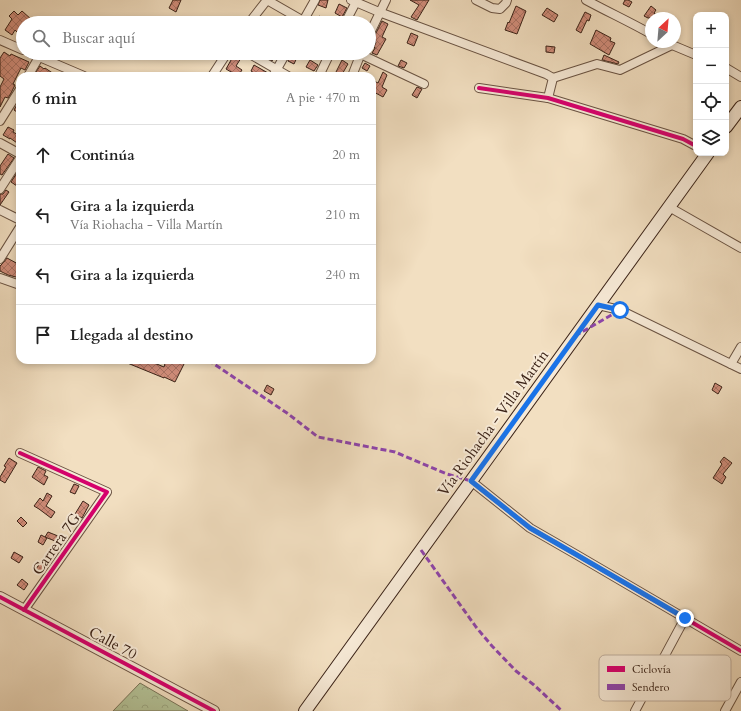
<!DOCTYPE html>
<html lang="es">
<meta charset="utf-8">
<style>
:root{--surface:#fff;--page:#f2f2f2;--text:#222;--muted:#767676;--line:#e0e0e0}
body{margin:0;font-family:Cardo,serif;background:var(--page);color:var(--text)}
.controls{position:absolute;right:12px;top:12px;display:grid;overflow:hidden;border-radius:8px;box-shadow:0 2px 6px #0003}
.controls button{width:36px;height:36px;display:grid;place-items:center;padding:0;border:0;border-bottom:1px solid var(--line);background:var(--surface);color:var(--text);font:20px sans-serif}
.compass{position:absolute;left:645px;top:12px;width:36px;height:36px;border-radius:50%;background:var(--surface);box-shadow:0 2px 6px #0003;rotate:26deg}
.stop{position:absolute;width:12px;height:12px;margin:-9px;border:3px solid #1a73e8;border-radius:50%;background:#fff}
.stop.end{background:#1a73e8;border-color:#fff;box-shadow:0 1px 4px #0008}
.list{margin:0;padding:0;list-style:none}
h2{display:flex;justify-content:space-between;align-items:center;height:52px;margin:0;padding:0 16px;font-size:17px}
h2 small{font-size:13px;font-weight:400;color:var(--muted)}
.list li{display:grid;grid-template-columns:26px 1fr auto;gap:12px;align-items:center;box-sizing:border-box;height:60px;padding:0 16px;border-top:1px solid var(--line)}
.list b{display:block;font-size:15px;white-space:nowrap}
.list p{margin:0;font-size:13px;white-space:nowrap;color:var(--muted)}
.list em{font-size:13px;font-style:normal;color:var(--muted)}
.icon{flex:none;width:22px;height:22px;fill:none;stroke:currentColor;stroke-width:2;stroke-linecap:round;stroke-linejoin:round}
.map{position:relative;flex:none;width:741px;height:711px;overflow:hidden}
.search{position:absolute;background:var(--surface);box-shadow:0 2px 6px #0003;left:16px;top:16px;width:360px;height:44px;display:flex;align-items:center;gap:10px;box-sizing:border-box;padding:0 14px;border-radius:22px;color:var(--muted);font-size:15px}
.panel{position:absolute;background:var(--surface);box-shadow:0 2px 6px #0003;left:16px;top:72px;width:360px;height:292px;border-radius:12px}
.map>svg:first-child{display:block}
.forest{fill:url(#forest-crowns);stroke:#787358}
.building{fill:url(#building-cross-hatch);stroke:#3b2318}
.lines{fill:none;stroke-linecap:round;stroke-linejoin:round}
.minor-casing{stroke:#695242;stroke-width:10}
.tertiary-casing{stroke:#695242;stroke-width:12}
.secondary-casing{stroke:#3b2318;stroke-width:14}
.minor{stroke:#f7ead7;stroke-width:8}
.tertiary{stroke:#f7ead7;stroke-width:10}
.secondary{stroke:#f7ead7;stroke-width:12}
.quiet{stroke:#8e44ad;stroke-width:3;stroke-dasharray:6 3;stroke-linecap:butt}
.cycleway-casing{stroke:#f7ead7;stroke-width:6}
.cycleway{stroke:#d6006c;stroke-width:4}
.route{stroke:#1a73e8;stroke-width:5}
.labels{text-anchor:middle;dominant-baseline:central;stroke-width:4;stroke-linejoin:round;paint-order:stroke}
.street-label{font-size:15px;fill:#3b2318;stroke:#f7ead7}
.key{fill:#f7ead7;stroke:#bfae9e;stroke-width:1}
.key-label{font-size:11px;fill:#3b2318}
</style>
<div class="map">
<svg width="741" height="711" viewBox="0 0 741 711">
<defs>
<pattern id="forest-crowns" width="20" height="18" patternUnits="userSpaceOnUse"><rect width="20" height="18" fill="#b4c398"/><path d="M2 6a3 3 0 1 1 6 0M12 15a3 3 0 1 1 6 0" fill="none" stroke="#9ca782"/></pattern>
<pattern id="building-cross-hatch" width="8" height="8" patternUnits="userSpaceOnUse"><rect width="8" height="8" fill="#d18d7b"/><path d="M0 0l8 8M0 8l8-8" fill="none" stroke="#ab7364"/></pattern>
</defs>
<rect width="100%" height="100%" fill="#f2dfc1"/>
<filter id="stains"><feTurbulence type="fractalNoise" baseFrequency=".005" numOctaves="4"/><feColorMatrix values="0 0 0 0 .2 0 0 0 0 .09 0 0 0 0 .02 0 0 0 .5 -.17"/></filter>
<radialGradient id="worn" r=".72"><stop offset=".6" stop-color="#630" stop-opacity="0"/><stop offset="1" stop-color="#630" stop-opacity=".3"/></radialGradient>
<polygon class="forest" points="140,683 188,711 113,711"/>
<g class="building">
<polygon points="173,0 181,0 176,12 169,8"/>
<polygon points="320,0 328,0 326,8 318,5"/>
<polygon points="410,0 429,0 417,20 411,17 419,5"/>
<polygon points="625,0 628,0 632,2 629,7 623,4"/>
<polygon points="339,4 347,8 342,17 335,13"/>
<polygon points="516,6 526,11 517,34 505,30 508,22 509,23"/>
<polygon points="651,6 656,10 654,13 660,18 648,18 644,16"/>
<polygon points="547,8 558,15 554,22 542,15"/>
<polygon points="14,11 18,15 22,11 32,20 29,23 23,23 23,32 20,35 15,30 12,35 5,30 12,19 9,16"/>
<polygon points="585,12 591,15 589,21 587,20 581,33 576,30"/>
<polygon points="319,16 325,19 323,23 314,23"/>
<polygon points="382,21 388,24 382,37 386,39 377,55 372,53 375,48 374,47 376,42 372,40 374,37"/>
<polygon points="596,30 611,38 610,41 615,43 609,55 590,44"/>
<polygon points="411,33 418,36 414,46 407,43"/>
<polygon points="546,46 555,47 554,53 546,52"/>
<polygon points="4,52 10,56 11,54 29,62 25,70 21,68 13,84 15,85 10,95 8,98 5,97 0,107 0,87 4,79 0,76 0,58"/>
<polygon points="235,53 243,53 243,55 236,66 242,70 238,76 226,69"/>
<polygon points="263,53 270,53 275,56 272,61 262,55"/>
<polygon points="291,53 299,53 294,64 288,61"/>
<polygon points="604,55 619,62 618,64 602,60"/>
<polygon points="310,60 318,65 314,71 306,67"/>
<polygon points="342,60 348,64 341,76 334,76"/>
<polygon points="401,60 407,63 404,68 398,66"/>
<polygon points="365,63 370,66 367,71 362,68"/>
<polygon points="254,65 268,73 268,76 259,76 251,71"/>
<polygon points="40,66 44,69 45,68 57,76 41,76 36,72"/>
<polygon points="383,72 387,75 382,87 387,90 383,97 372,91 372,80 378,83"/>
<polygon points="417,87 422,89 417,98 412,95"/>
<polygon points="20,99 20,114 14,110"/>
<polygon points="8,127 14,130 13,132 20,136 20,145 10,138 10,139 3,135"/>
<polygon points="8,154 14,158 2,175 0,174 0,166"/>
<polygon points="20,168 20,179 17,186 11,182"/>
<polygon points="6,190 9,192 0,205 0,194 3,194"/>
<polygon points="7,258 20,265 20,278 8,275 0,271 0,266 4,262"/>
<polygon points="120,360 147,360 164,367 166,360 186,360 175,382 164,377 164,378"/>
<polygon points="715,383 722,387 718,394 712,390"/>
<polygon points="267,385 274,389 271,395 264,391"/>
<polygon points="724,457 732,463 723,474 726,477 722,484 713,478 722,464 720,462"/>
<polygon points="9,458 17,463 5,483 0,480 0,477 6,467 4,466"/>
<polygon points="38,467 46,471 44,475 48,477 44,485 32,477"/>
<polygon points="74,484 79,486 75,494 70,492"/>
<polygon points="47,493 52,496 46,506 55,512 51,518 39,509 34,506 40,498 43,501"/>
<polygon points="83,501 89,505 82,518 75,514"/>
<polygon points="21,517 27,523 23,527 17,521"/>
<polygon points="48,532 58,536 55,541 45,537"/>
<polygon points="41,535 47,538 43,545 38,542"/>
<polygon points="14,552 23,557 19,563 11,558"/>
<polygon points="40,563 45,566 42,572 36,569"/>
<polygon points="22,579 28,584 24,590 17,585"/>
</g>
<g class="lines">
<g class="minor-casing">
<g id="minor">
<polyline points="267,0 307,23"/>
<polyline points="351,0 379,12 546,74 553,78"/>
<polyline points="476,0 492,8 500,9 506,3 507,0"/>
<path d="M586 0C608 12 630 22 651 34"/>
<polyline points="249,23 267,0"/>
<polyline points="302,23 315,0"/>
<polyline points="345,23 356,2"/>
<polyline points="369,35 386,0"/>
<polyline points="0,40 23,50"/>
<polyline points="665,42 696,55"/>
<polyline points="30,53 84,76"/>
<polyline points="248,53 288,76"/>
<polyline points="358,53 424,84"/>
<polyline points="726,68 741,77"/>
<polyline points="28,76 39,57"/>
<polyline points="212,76 227,53"/>
<polyline points="273,76 286,53"/>
<polyline points="319,76 330,53"/>
<polyline points="352,76 361,53"/>
<polyline points="553,78 597,64 620,70 672,45"/>
<polyline points="479,88 548,98 683,139 696,146"/>
<polyline points="548,98 553,78"/>
<polyline points="0,121 20,89"/>
<polyline points="0,143 20,154"/>
<polyline points="0,189 20,158"/>
<polyline points="669,207 741,248"/>
<polyline points="0,210 20,220"/>
<polyline points="0,259 20,227"/>
<polyline points="0,278 20,285"/>
<polyline points="598,305 620,310 741,369"/>
<polyline points="731,364 741,347"/>
<polyline points="20,453 107,492 24,610"/>
<polyline points="471,481 530,528 577,555 741,651"/>
<polyline points="635,711 685,618"/>
<polyline points="725,711 741,682"/>
</g>
</g>
<g class="tertiary-casing">
<polyline id="tertiary" points="0,597 214,711"/>
</g>
<g class="secondary-casing">
<g id="secondary">
<polyline points="726,127 741,107"/>
<polyline points="305,711 708,153"/>
</g>
</g>
<use href="#minor" class="minor"/>
<use href="#tertiary" class="tertiary"/>
<use href="#secondary" class="secondary"/>
<g class="quiet">
<polyline points="575,336 620,310"/>
<polyline points="208,360 287,413 318,437 395,452 447,474 471,481"/>
<polyline points="421,550 476,627 492,646 516,671 534,685 562,711"/>
</g>
<g class="cycleway-casing">
<g id="cycleway">
<polyline points="479,88 548,98 683,139 696,146"/>
<polyline points="20,453 107,492 24,610"/>
<polyline points="471,481 530,528 577,555 741,651"/>
<polyline points="0,597 214,711"/>
</g>
</g>
<use href="#cycleway" class="cycleway"/>
</g>
<g class="lines">
<polyline class="route" points="620,310 598,305 471,481 530,528 577,555 685,618"/>
</g>
<g class="labels">
<g class="street-label">
<text transform="translate(493 423) rotate(-54)">Vía Riohacha - Villa Martín</text>
<text transform="translate(56 544) rotate(-55)">Carrera 7G</text>
<text transform="translate(113 643) rotate(28)">Calle 70</text>
</g>
</g>
<rect x="599" y="655" width="132" height="46" rx="6" class="key"/>
<rect x="607" y="666" width="18" height="6" fill="#d6006c"/>
<rect x="607" y="684" width="18" height="6" fill="#8e44ad"/>
<g class="key-label">
<text x="632" y="673">Ciclovía</text>
<text x="632" y="691">Sendero</text>
</g>
<rect width="100%" height="100%" filter="url(#stains)"/>
<rect width="100%" height="100%" fill="url(#worn)"/>
</svg>
<div class="controls">
<button>+</button>
<button>−</button>
<button><svg class="icon" aria-label="locate" viewBox="0 0 24 24"><circle cx="12" cy="12" r="6"/><path d="M12 2v4M12 18v4M2 12h4M18 12h4"/></svg></button>
<button><svg class="icon" aria-label="layers" viewBox="0 0 24 24"><path d="M12 4l9 5-9 5-9-5zM3 14l9 5 9-5"/></svg></button>
</div>
<svg class="compass" viewBox="-18 -18 36 36"><path d="M0-13l5 13h-10z" fill="#e53935"/><path d="M0 13l5-13h-10z" fill="#767676"/></svg>
<div class="stop" style="left:620px;top:310px"></div>
<div class="stop end" style="left:685px;top:618px"></div>
<div class="search"><svg class="icon" aria-label="search" viewBox="0 0 24 24"><circle cx="10" cy="10" r="6"/><path d="M15 15l6 6"/></svg>Buscar aquí</div>
<section class="panel">
<h2>6 min<small>A pie · 470 m</small></h2>
<ul class="list">
<li><svg class="icon" aria-label="ahead" viewBox="0 0 24 24"><path d="M12 20V5M6 11l6-6 6 6"/></svg><div><b>Continúa</b></div><em>20 m</em></li>
<li><svg class="icon" aria-label="left" viewBox="0 0 24 24"><path d="M17 20v-9H6M10 6l-5 5 5 5"/></svg><div><b>Gira a la izquierda</b><p>Vía Riohacha - Villa Martín</p></div><em>210 m</em></li>
<li><svg class="icon" aria-label="left" viewBox="0 0 24 24"><path d="M17 20v-9H6M10 6l-5 5 5 5"/></svg><div><b>Gira a la izquierda</b></div><em>240 m</em></li>
<li><svg class="icon" aria-label="arrive" viewBox="0 0 24 24"><path d="M6 21V4h12l-3 4 3 4H6"/></svg><div><b>Llegada al destino</b></div></li>
</ul>
</section>
</div>
